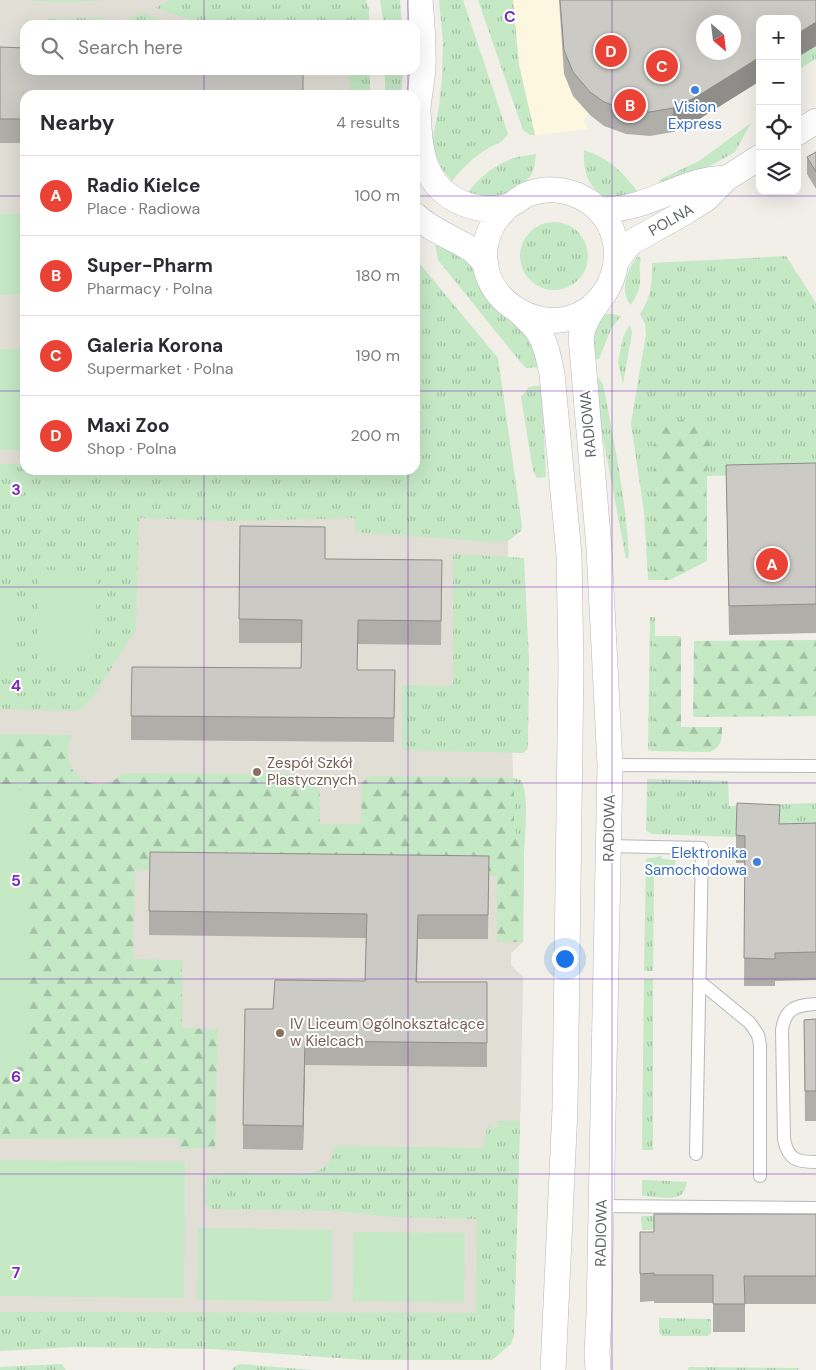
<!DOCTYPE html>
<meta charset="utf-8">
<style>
:root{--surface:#fff;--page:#f2f2f3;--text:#2b2b33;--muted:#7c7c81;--line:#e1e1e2;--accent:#ea4335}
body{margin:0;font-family:"DM Sans",sans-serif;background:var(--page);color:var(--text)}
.controls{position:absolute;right:15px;top:15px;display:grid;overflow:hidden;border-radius:10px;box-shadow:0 5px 20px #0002}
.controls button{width:45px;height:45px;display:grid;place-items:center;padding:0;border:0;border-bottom:1px solid var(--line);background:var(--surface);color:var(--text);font:25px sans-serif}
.compass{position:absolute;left:696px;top:15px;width:45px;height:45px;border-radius:50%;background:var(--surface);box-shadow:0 5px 20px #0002;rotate:152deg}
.you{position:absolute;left:564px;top:958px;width:18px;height:18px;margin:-12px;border:4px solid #fff;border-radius:50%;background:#1a73e8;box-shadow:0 0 0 8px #1a73e833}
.badge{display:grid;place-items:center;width:32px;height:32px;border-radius:50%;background:var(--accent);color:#fff;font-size:16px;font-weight:700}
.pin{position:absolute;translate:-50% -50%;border:2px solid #fff;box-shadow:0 1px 5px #0006}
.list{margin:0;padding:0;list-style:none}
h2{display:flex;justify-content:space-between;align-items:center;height:65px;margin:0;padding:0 20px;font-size:21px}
h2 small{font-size:16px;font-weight:400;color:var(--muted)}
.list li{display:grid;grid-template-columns:32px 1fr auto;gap:15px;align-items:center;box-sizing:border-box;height:80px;padding:0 20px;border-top:1px solid var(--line)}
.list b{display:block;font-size:19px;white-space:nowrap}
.list p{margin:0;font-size:16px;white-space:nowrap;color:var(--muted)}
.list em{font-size:16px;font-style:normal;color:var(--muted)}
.icon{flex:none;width:28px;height:28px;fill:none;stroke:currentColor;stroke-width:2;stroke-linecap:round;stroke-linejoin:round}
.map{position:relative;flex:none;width:816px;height:1370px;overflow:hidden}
.search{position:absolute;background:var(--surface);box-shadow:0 5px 20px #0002;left:20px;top:20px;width:400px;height:55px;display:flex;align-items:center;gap:12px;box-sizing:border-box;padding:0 18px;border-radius:15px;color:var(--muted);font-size:19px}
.panel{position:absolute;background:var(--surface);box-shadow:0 5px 20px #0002;left:20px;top:90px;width:400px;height:385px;border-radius:15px}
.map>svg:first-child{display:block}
.commercial{fill:#fef7e0;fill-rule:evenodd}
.education{fill:#e1ded6}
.grass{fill:url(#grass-tufts)}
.forest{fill:url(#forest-firs)}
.green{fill:#c5e8c5}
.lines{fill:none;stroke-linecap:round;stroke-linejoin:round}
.lane-casing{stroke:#b5b8bc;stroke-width:14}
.street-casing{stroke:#b5b8bc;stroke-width:26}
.lane{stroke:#fff;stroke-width:12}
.street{stroke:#fff;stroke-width:25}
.wall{fill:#afaea9}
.shaded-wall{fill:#8f8d8a}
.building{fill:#cccac5;stroke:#8f8d8a;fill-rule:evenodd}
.grid{fill:none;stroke:#7b2cbf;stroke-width:1;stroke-opacity:0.55}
.shop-dot{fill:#3f7fe0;stroke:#fff;stroke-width:2}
.education-dot{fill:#8d6e63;stroke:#fff;stroke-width:2}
.labels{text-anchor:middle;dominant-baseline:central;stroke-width:4;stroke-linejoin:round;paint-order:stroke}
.shop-label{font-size:15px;fill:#366cbe;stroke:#fff}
.street-label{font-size:15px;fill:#5f6368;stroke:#fff}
.education-label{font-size:15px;fill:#785e54;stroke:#fff;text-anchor:start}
.grid-label{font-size:16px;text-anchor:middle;font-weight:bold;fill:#7b2cbf;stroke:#fff;stroke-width:4;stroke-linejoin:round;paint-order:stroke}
</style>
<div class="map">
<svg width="816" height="1370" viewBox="0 0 816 1370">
<defs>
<pattern id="grass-tufts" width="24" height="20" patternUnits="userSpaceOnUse" patternTransform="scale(1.25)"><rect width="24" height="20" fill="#c5e8c5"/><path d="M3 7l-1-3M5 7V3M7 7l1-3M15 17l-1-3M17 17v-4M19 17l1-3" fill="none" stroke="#a3c0a4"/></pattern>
<pattern id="forest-firs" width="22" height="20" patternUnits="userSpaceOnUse" patternTransform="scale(1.25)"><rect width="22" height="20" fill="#c5e8c5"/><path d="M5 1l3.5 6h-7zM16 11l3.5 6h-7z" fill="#a3c0a4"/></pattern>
</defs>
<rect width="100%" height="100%" fill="#f1efe8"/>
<path class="commercial" d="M513 0H816L797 19H760V81L696 121 673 132 650 136 626 134 604 126 588 114 584 120V123L589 129 535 135 519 65ZM704 22H734V52H704Z"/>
<polygon class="education" points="0,0 361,0 363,25 25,25 25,70 362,70 362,95 25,95 25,470 415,470 508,541 514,827 524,859 523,942 511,953 511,965 523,977 521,1091 514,1322 0,1335"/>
<g class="grass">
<polygon points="33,0 111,0 69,2 33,1"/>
<polygon points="170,0 366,0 369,9 369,25 206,25 155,8"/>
<polygon points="380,0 400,0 402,25 384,25"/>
<path d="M439 0H463L508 134C501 144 497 143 487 149 473 157 462 169 452 181L441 168 433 148V138L439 107 442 77 443 43Z"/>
<polygon points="478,0 513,0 519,65 535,135 530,135 523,130"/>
<polygon points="141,13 177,25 116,25"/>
<polygon points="106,17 90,25 42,25 42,23 49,19"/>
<polygon points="816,46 816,59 797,70 797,57"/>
<polygon points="349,70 370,70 370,95 350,95"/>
<polygon points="385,70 403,70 401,95 385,95"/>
<polygon points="751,123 735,152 710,166 658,188 659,182 661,179 699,161"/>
<path d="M584 150C612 160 623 172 640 195 631 196 615 199 608 197 587 190 583 168 584 150Z"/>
<path d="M536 154C535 160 535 167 532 173 525 187 509 196 494 198 485 198 475 195 467 194 478 179 491 167 509 160 517 156 527 156 536 154Z"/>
<circle cx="554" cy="256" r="34"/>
<polygon points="435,244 471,262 494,305 528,336 541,367 526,368 522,364 438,260"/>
<path d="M638 256 641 259C638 267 641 274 640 283 639 291 635 298 631 305 619 291 627 269 638 256Z"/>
<path d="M786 256 816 303V474L707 476V561L669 580H648L644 512 631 424 646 334 645 324 640 314C652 295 652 285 652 263Z"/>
<polygon points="415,258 498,358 522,526 521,531 508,541 493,542 355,532 355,518 228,521 139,518 136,629 93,697 82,708 74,711 0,709 0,464 25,464 25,470 415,470"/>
<polygon points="606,314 613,314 621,316 611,329 599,359 590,360 596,326"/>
<polygon points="630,325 632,332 631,339 623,384 618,363 623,337"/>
<path d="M598 378 603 384C614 441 626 499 629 557L626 559 592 380Z"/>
<polygon points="543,385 542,398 546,477 537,478 533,471 521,397 529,387"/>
<polygon points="453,554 524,558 529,660 528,748 523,753 402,750 402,685 453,686"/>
<polygon points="650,617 655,617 654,751 648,750"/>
<path d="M514 778 521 780C530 796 524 840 524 859L514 827Z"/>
<polygon points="647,779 728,781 729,806 816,803 816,833 737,837 652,834 646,831"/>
<path d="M661 856 662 859 676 860C673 873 667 874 654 876L653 971H644L646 859Z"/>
<polygon points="644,979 653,979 653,1150 642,1150"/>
<polygon points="498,1121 520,1121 514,1336 511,1344 492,1360 364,1360 211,1349 75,1347 0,1351 0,1312 476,1313 477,1219 394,1217 346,1212 328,1211 210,1209 205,1204 206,1181 207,1177 211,1174 229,1173 305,1174 319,1171 329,1163 334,1152 334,1146 484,1148 487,1127 489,1124 490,1129 497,1128"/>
<path d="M642 1180H646L687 1182C686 1187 685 1193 679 1196 672 1200 651 1196 642 1196Z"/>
<polygon points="641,1216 681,1216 677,1229 642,1230"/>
<polygon points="659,1318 711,1319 711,1333 708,1336 662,1336 659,1332"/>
<polygon points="62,1364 66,1370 0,1370 0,1367"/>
<polygon points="240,1364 313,1370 232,1370 234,1367"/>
<polygon points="689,1367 799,1368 797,1370 688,1370"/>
</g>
<g class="forest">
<polygon points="694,416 710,444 706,476 707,561 669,580 654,579 654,428"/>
<path d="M655 636H681V727H722C722 739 722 746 710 752L654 751Z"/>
<polygon points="816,640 816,716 693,717 694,641"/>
<path d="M0 734 72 735C54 770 95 802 123 773L300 774C328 781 318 802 320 824H361L362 783 366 779 372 776 514 778V827L524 859 523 942H497V876L135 870 133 959 182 960V1028L218 1029 215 1148H180L178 1138 0 1139Z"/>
</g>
<g class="green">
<polygon points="0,214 25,214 25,294 0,295"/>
<rect x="0" y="349" width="25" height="101"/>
<polygon points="39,570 97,571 95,665 38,664"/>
<polygon points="0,601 13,601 12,675 0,675"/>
<polygon points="0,790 28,790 24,1067 0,1066"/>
<polygon points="0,1160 185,1162 184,1298 0,1296"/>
<polygon points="198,1228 332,1230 332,1301 197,1300"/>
<polygon points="354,1232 465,1233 464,1302 353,1301"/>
</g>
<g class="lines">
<g class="lane-casing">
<g id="lane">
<polyline points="610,765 816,766"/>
<polyline points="608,846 702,848 696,1154"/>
<polyline points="699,981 750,1023 758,1035 760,1045 760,1176"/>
<path d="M816 1004C795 1005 785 1009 782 1030L784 1139C788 1160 797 1162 816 1162"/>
<polyline points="601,1206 816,1208"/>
</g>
</g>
<g class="street-casing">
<g id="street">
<path d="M420 0C422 23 424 45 423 68 422 82 419 95 418 109 418 115 419 122 419 128 421 156 427 184 454 199 470 208 488 211 505 207 514 205 520 197 528 194 560 182 597 197 611 228 619 247 618 268 608 287 566 361 453 299 493 224 497 217 503 212 508 206"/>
<polyline points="797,133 816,121"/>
<path d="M599 210C635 210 656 197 689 185 701 180 714 179 727 178"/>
<path d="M415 215C431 230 451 237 469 248 476 252 481 259 486 265"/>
<polyline points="616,262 626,248 632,242 687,211 706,199 727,178 760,157"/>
<path d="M520 312C526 319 534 325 539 333 547 345 549 361 552 374L569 555 571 665 565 1108 553 1370"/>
<path d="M598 1370 597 1352 599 1314 610 765 599 548 581 337C584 320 594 308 604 294"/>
</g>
</g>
<use href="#lane" class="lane"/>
<use href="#street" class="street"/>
</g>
<g class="wall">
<polygon points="559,0 816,0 816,46 696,121 673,132 650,136 626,134 604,126 590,115 573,96 564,74"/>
<polygon points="0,47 25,95 25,143 0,143"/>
<polygon points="816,152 816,189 807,174 807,157"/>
<polygon points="816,463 816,633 729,635 726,465"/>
<polygon points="325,559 442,560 441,645 358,644 357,670 395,670 394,742 131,740 131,716 301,668 302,643 239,643 239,619"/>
<polygon points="816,823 816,980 775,981 775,986 744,986 745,863 736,863 736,835 780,824"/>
<polygon points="489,856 488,939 418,939 417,982 487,982 487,1067 305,1065 303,1150 243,1149 243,1125 273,1009 365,981 366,938 149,935 149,911"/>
<polygon points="816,1019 816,1121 805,1121 804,1020"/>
<polygon points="816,1214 816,1304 745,1304 745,1332 713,1332 713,1303 654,1303 654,1301 640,1302 640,1232 654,1232"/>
</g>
<g class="shaded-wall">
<polygon points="816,22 816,46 797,57 797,34"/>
<polygon points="760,57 760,81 696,121 673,132 673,108"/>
<polygon points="305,1041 305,1065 303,1150 303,1126"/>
</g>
<g class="building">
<path d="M560 0H816V22L797 34V19H760V57L696 97 673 108 650 112 626 110 604 102 590 92 573 72 564 50ZM704 22H734V52H704Z"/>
<polygon points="0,47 25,48 25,70 303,70 303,95 25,95 25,119 0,119"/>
<polygon points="816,152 816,172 807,157"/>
<polygon points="816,463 816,604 729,606 726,465"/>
<polygon points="240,526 325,527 325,559 442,560 441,621 358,620 357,670 395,670 394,718 131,716 132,667 301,668 302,620 239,619"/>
<polygon points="737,803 780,805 779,824 816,823 816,952 775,953 775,959 744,958 745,836 736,835"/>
<polygon points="150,852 489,856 488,915 418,915 416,982 487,982 487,1043 305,1041 303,1126 243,1125 245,1009 273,1009 275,980 365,981 367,914 149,911"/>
<polygon points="816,1019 816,1091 805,1091 804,1020"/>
<polygon points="654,1214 816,1214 816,1276 744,1276 745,1304 713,1304 713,1275 654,1275 654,1273 640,1274 640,1232 654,1232"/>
</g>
<path class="grid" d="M204 0V25M408 0V25M612 0V1370M204 70V95M408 70V95M0 196H25M415 196H816M0 391H25M415 391H816M204 470V1370M408 470V1370M0 587H816M0 783H816M0 979H816M0 1174H816"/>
<g class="shop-dot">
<circle cx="695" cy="90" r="5"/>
<circle cx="757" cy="862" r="5"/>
</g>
<g class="education-dot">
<circle cx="257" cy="772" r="5"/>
<circle cx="280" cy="1033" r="5"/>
</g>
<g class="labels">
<g class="shop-label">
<text x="695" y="107">Vision<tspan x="695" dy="17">Express</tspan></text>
<text x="747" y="853" text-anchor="end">Elektronika<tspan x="747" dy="17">Samochodowa</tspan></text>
</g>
<g class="street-label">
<text transform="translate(671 220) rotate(-30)">POLNA</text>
<text transform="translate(588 424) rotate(-95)">RADIOWA</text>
<text transform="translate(609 828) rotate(-89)">RADIOWA</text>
<text transform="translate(601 1233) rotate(-89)">RADIOWA</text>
</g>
<g class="education-label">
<text x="267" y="763">Zespół Szkół<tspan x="267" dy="17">Plastycznych</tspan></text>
<text x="290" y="1024">IV Liceum Ogólnokształcące<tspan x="290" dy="17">w Kielcach</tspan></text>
</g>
</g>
<g class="grid-label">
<text x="510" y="22">C</text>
<text x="16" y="495">3</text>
<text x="16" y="691">4</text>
<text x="16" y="886">5</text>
<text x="16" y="1082">6</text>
<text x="16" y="1278">7</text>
</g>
</svg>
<div class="controls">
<button>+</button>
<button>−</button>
<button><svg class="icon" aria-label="locate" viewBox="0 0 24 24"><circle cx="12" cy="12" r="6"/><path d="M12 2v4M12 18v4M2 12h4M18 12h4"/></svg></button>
<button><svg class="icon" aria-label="layers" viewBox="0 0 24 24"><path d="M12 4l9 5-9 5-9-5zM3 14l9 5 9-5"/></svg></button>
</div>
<svg class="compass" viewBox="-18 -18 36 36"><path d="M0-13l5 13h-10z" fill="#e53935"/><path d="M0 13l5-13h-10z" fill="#7c7c81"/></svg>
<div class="you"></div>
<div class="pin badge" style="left:772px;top:564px">A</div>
<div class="pin badge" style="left:630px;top:105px">B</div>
<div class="pin badge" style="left:662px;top:66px">C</div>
<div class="pin badge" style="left:611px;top:51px">D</div>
<div class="search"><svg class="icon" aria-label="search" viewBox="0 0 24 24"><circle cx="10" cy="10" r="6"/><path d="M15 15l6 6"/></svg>Search here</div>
<section class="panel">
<h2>Nearby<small>4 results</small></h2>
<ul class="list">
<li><span class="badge">A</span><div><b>Radio Kielce</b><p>Place · Radiowa</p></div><em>100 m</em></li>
<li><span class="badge">B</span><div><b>Super-Pharm</b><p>Pharmacy · Polna</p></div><em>180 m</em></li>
<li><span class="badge">C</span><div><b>Galeria Korona</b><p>Supermarket · Polna</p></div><em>190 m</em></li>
<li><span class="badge">D</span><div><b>Maxi Zoo</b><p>Shop · Polna</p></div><em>200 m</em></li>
</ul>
</section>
</div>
